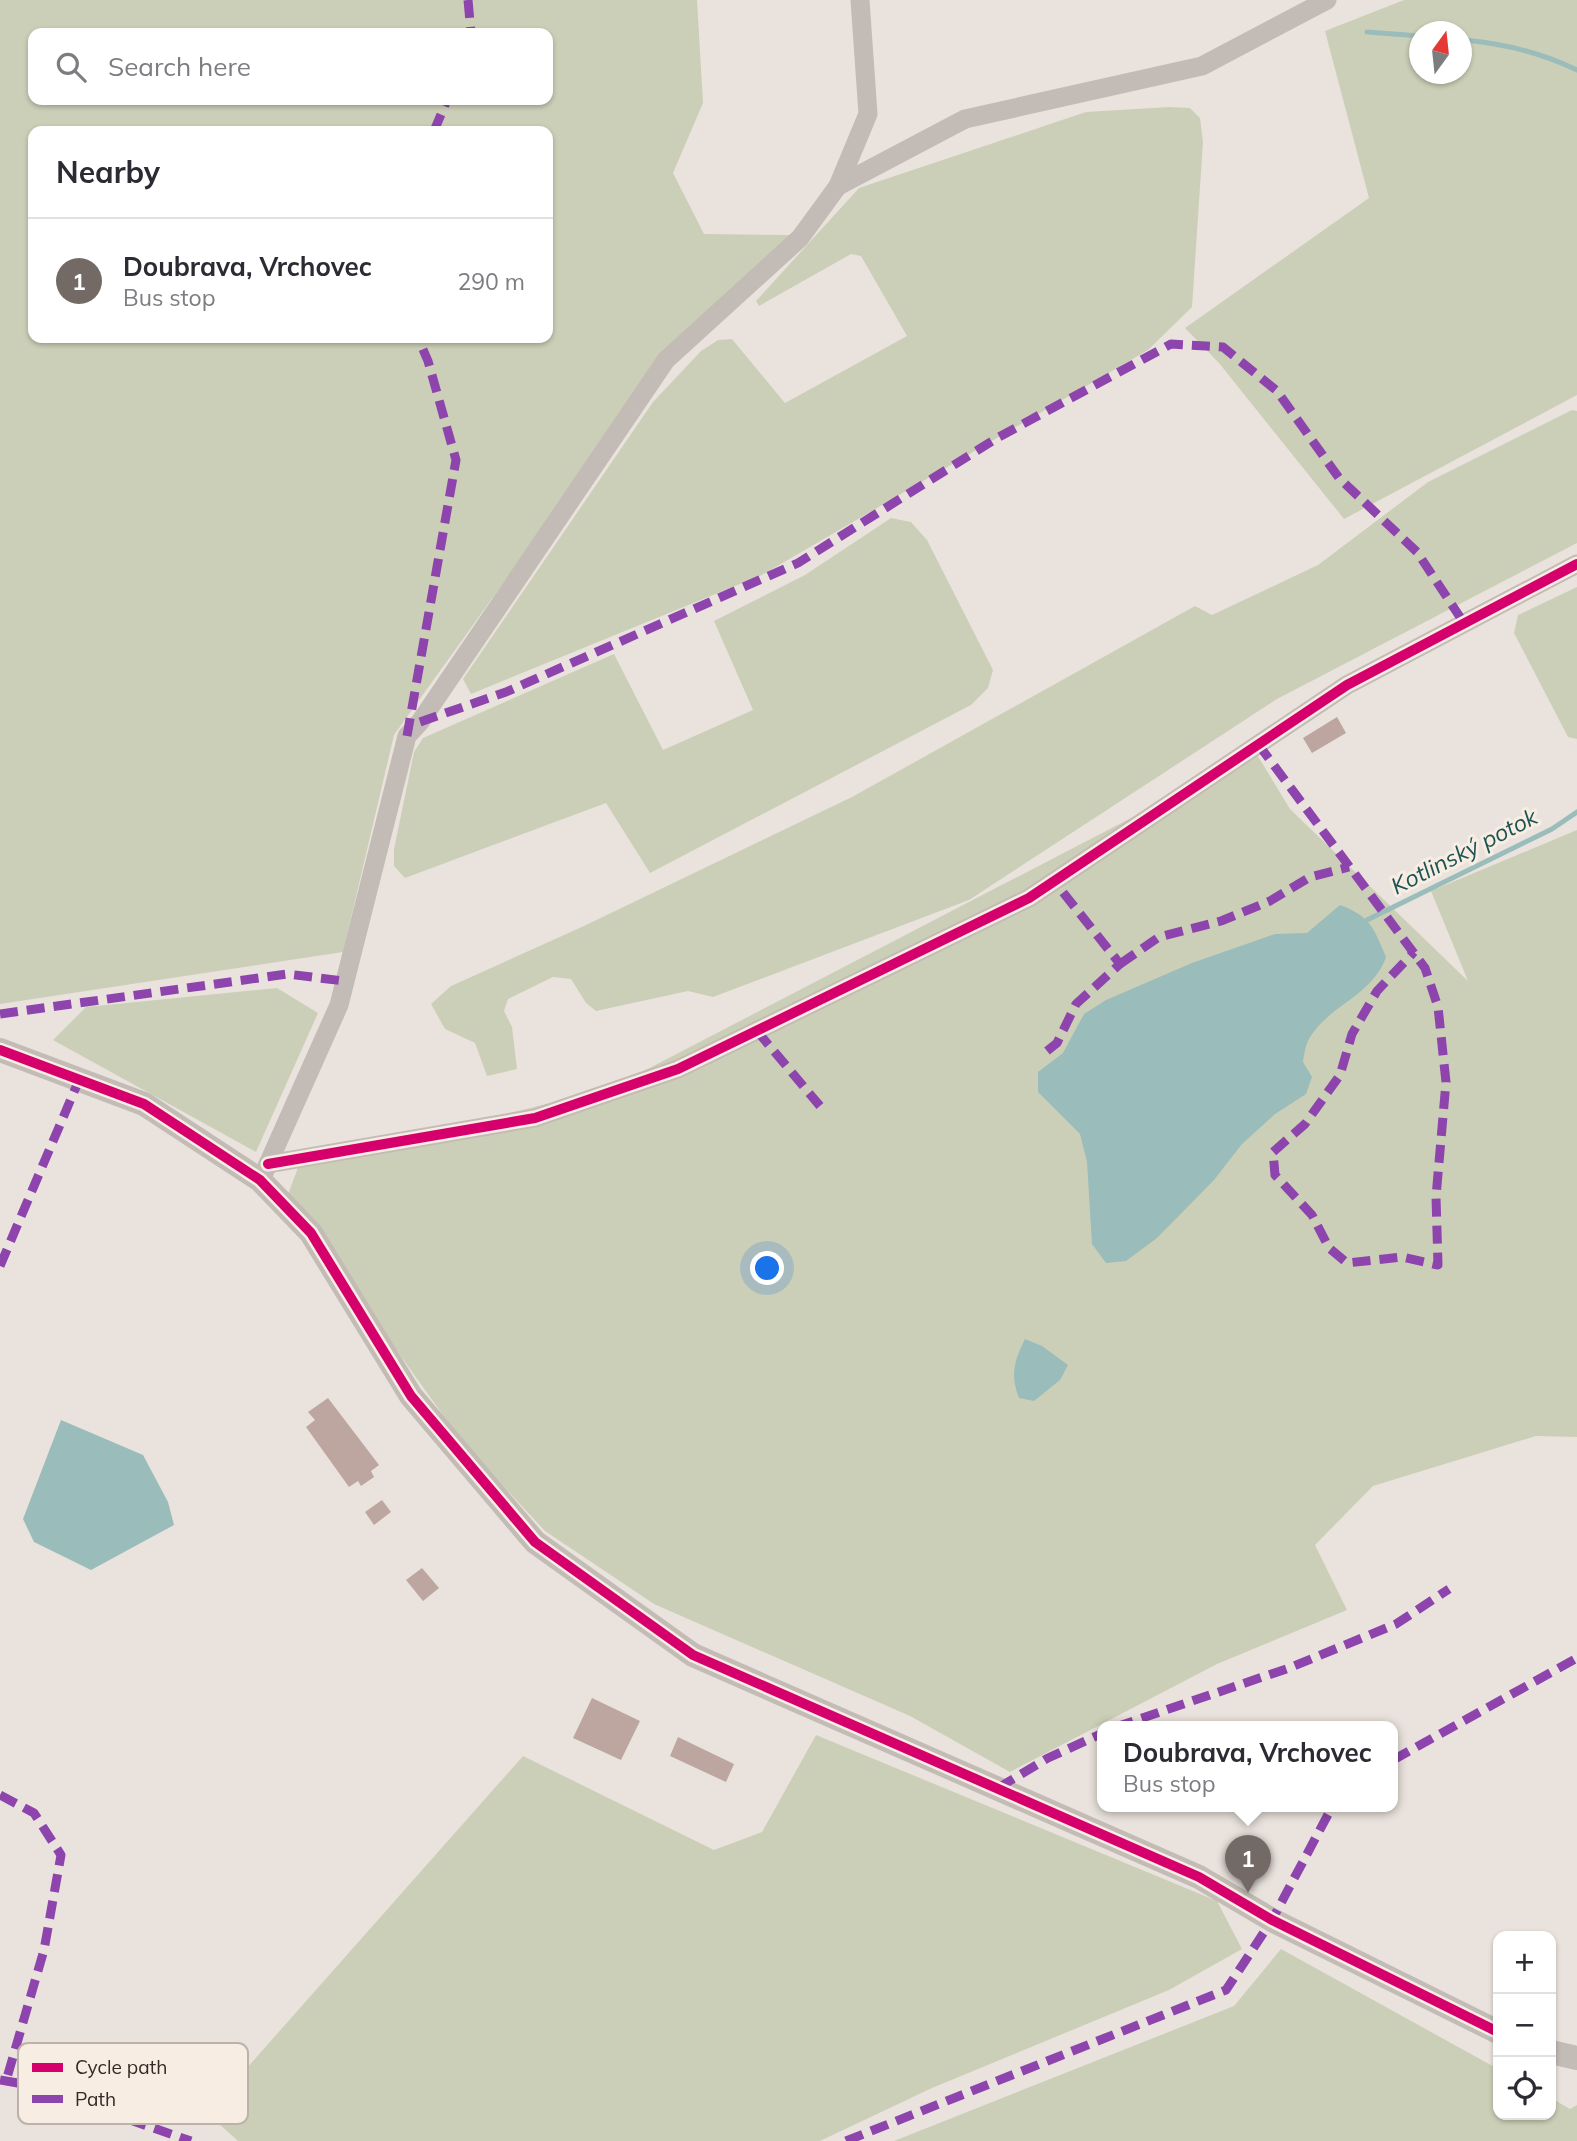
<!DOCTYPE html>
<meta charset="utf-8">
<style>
:root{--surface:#fff;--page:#f2f2f3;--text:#2b2b33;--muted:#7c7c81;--line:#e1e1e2;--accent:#736a65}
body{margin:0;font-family:Mulish,sans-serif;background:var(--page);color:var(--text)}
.controls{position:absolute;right:21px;bottom:21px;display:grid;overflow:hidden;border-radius:14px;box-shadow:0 2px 5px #0004}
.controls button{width:63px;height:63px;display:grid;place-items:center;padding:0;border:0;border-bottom:2px solid var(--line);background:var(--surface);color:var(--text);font:35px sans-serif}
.compass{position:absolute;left:1409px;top:21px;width:63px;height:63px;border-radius:50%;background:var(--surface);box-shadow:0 2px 5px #0004;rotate:15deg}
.you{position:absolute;left:768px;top:1269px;width:24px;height:24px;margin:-18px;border:5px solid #fff;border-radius:50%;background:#1a73e8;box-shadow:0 0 0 10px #1a73e833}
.badge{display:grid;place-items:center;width:46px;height:46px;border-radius:50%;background:var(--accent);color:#fff;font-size:23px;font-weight:700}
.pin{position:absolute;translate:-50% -58px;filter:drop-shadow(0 2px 4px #0008)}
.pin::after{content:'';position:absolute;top:37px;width:24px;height:21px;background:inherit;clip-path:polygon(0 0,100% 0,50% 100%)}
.popup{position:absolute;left:1097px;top:1721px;width:301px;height:91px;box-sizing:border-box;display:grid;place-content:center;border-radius:14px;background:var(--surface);filter:drop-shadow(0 2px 5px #0005);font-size:23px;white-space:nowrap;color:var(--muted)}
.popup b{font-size:26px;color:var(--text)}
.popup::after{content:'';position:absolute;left:50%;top:100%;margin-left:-14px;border:14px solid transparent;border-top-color:var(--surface)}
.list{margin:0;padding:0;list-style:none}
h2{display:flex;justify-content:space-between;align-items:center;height:91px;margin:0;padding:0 28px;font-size:30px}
h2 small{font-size:23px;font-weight:400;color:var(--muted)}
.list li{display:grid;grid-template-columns:46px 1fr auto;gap:21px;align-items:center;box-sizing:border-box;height:126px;padding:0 28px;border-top:2px solid var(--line)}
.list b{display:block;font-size:26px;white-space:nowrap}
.list p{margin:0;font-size:23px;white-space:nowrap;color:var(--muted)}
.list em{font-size:23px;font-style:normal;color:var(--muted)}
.icon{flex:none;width:38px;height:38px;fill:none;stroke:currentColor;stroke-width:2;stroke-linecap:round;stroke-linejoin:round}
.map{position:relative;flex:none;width:1577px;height:2141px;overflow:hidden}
.search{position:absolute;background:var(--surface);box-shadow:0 2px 5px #0004;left:28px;top:28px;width:525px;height:77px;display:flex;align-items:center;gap:18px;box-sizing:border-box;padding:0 24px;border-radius:14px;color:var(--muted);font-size:26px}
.panel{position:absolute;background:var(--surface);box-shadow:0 2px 5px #0004;left:28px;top:126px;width:525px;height:217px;border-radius:14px}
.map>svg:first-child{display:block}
.green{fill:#cccfb7;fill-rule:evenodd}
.water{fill:#9abcba}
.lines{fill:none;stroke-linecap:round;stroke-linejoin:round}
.stream{stroke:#9abcba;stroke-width:5}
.building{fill:#bda69f}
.minor{stroke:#c3bbb6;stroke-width:19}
.tertiary{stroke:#c3bbb6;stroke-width:24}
.quiet{stroke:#8e44ad;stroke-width:9;stroke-dasharray:18 9;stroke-linecap:butt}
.cycleway-casing{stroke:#f8ede3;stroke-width:15}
.cycleway{stroke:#d6006c;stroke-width:10}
.labels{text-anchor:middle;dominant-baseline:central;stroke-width:6;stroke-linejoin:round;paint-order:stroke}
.water-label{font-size:23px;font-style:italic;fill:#1c5353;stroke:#f8ede3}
.key{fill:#f8ede3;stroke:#bdb2aa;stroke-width:2}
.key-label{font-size:19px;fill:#332925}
</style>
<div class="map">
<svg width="1577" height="2141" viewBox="0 0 1577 2141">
<rect width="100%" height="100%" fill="#eae3dd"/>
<g class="green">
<path d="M0 0H697L703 103 673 173 704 234 791 235 677 341 394 735 343 952 0 1004ZM33 33H548V100H33ZM33 131H548V338H33Z"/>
<path d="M1404 0H1577V395L1344 519 1219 363 1185 328 1369 198 1325 31ZM1420 32H1462V74H1420Z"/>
<polygon points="1169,107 1190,108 1200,118 1203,142 1192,307 1148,350 762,575 471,694 463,679 653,402 701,351 718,340 732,339 785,403 907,336 861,256 851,254 759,306 756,301 859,188 1086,112"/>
<polygon points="1572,410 1577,411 1577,543 1277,699 969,900 713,997 688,991 596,1011 586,1003 571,979 553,977 508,999 504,1011 512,1027 517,1069 487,1076 475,1043 445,1029 431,1004 451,986 584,926 852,797 1195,606 1212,615 1318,565 1428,482"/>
<polygon points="891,518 911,522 927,540 993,670 988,688 971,705 650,873 606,803 405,878 394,866 394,849 414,752 423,738 614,654 663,750 753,710 714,621 805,575"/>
<polygon points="1577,587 1577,739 1568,737 1514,633 1518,615"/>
<polygon points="1256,753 1290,809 1468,981 1431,891 1577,830 1577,1437 1536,1436 1373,1486 1315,1545 1347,1610 1217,1664 1010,1772 910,1716 654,1604 545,1531 463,1443 287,1197 299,1165 611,1088"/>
<polygon points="277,988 318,1013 256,1152 53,1040 86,1007"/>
<polygon points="816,1735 1217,1901 1242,1949 1169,1990 932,2088 820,2141 238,2141 207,2113 523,1756 714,1850 762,1832"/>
<polygon points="1281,1949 1498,2069 1498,2115 1551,2115 1551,2098 1570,2109 1577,2105 1577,2141 894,2141 1234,2006"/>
</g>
<g class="water">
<path d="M1340 905C1370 916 1374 928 1386 957 1372 997 1327 1005 1308 1041 1305 1047 1304 1056 1303 1062L1312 1077 1306 1094 1275 1114 1242 1144 1214 1180 1157 1238 1126 1261 1106 1263 1092 1244 1087 1162 1080 1134 1038 1092V1072L1063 1053 1084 1014 1106 1000 1192 963 1275 934 1307 933Z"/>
<path d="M1025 1339 1042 1346 1068 1365 1060 1380 1034 1401 1019 1398C1010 1375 1014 1361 1025 1339Z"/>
<polygon points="61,1420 143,1455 168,1502 174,1525 91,1570 34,1542 23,1519"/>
</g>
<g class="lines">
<g class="stream">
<polyline points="1367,32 1420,36"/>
<path d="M1462 40C1503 43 1539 52 1577 70"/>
<polyline points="1367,920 1552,829 1577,812"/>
</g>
</g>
<g class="building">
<polygon points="1337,717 1346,733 1312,753 1303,738"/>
<polygon points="328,1398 379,1465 371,1471 374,1477 361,1486 358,1481 349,1487 306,1427 315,1420 308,1412"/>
<polygon points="382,1500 391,1512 374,1525 365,1512"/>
<polygon points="422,1568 439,1588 423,1601 406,1580"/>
<polygon points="592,1698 640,1721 621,1760 573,1738"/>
<polygon points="678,1737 734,1764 726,1782 670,1756"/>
</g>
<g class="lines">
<g class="minor">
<polyline points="838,186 965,119 1202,66 1327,0"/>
<polyline points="268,1164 535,1118 678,1069 1029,898 1347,685 1577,564"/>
<polyline points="264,1173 339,1005 407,736 420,722 666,360 800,238 838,186 868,114 860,0"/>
</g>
<g class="tertiary">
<polyline points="0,1050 144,1104 260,1180 311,1233 411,1396 535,1542 693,1655 1199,1877 1272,1920 1498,2032"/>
<polyline points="1551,2052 1577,2058"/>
</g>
<g class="quiet">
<polyline points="468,0 471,33"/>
<polyline points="434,131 447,100"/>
<polyline points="420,722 506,692 798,563 997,438 1171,344 1223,347 1277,391 1339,478 1417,552 1464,623"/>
<polyline points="407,736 456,460 428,361 418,338"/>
<polyline points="1258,744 1425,968 1438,1007 1446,1082 1436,1197 1438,1265 1402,1257 1347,1263 1329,1248 1312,1215 1275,1175 1273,1152 1305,1124 1340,1075 1352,1034 1377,991 1414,952"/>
<polyline points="1120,964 1159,937 1221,921 1270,901 1310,877 1349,867"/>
<polyline points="0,1014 287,974 344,981"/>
<polyline points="757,1031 820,1106"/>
<polyline points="1047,1051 1057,1043 1076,1004 1120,964 1054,881"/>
<polyline points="0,1266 79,1080"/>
<polyline points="1116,1727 1289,1668 1396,1624 1449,1589"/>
<polyline points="1393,1760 1577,1658"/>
<polyline points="998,1788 1048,1758 1103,1733"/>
<polyline points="0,1795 34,1813 61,1855 44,1950 6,2081"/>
<polyline points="0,2080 29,2085 191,2141"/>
<polyline points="846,2141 1226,1990 1272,1920 1332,1807"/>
</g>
<g class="cycleway-casing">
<g id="cycleway">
<polyline points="0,1050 144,1104 260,1180 311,1233 411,1396 535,1542 693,1655 1199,1877 1272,1920 1498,2032"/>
<polyline points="268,1164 535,1118 678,1069 1029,898 1347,685 1577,564"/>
</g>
</g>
<use href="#cycleway" class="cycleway"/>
</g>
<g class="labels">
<g class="water-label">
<text transform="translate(1464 851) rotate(-27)">Kotlinský potok</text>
</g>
</g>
<rect x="18" y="2043" width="230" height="81" rx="10" class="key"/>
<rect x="32" y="2063" width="31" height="9" fill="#d6006c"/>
<rect x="32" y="2095" width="31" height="8" fill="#8e44ad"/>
<g class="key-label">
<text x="75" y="2074">Cycle path</text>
<text x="75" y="2106">Path</text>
</g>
</svg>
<div class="controls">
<button>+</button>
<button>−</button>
<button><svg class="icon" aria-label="locate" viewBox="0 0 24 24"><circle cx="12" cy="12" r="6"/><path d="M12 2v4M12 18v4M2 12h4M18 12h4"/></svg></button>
</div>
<svg class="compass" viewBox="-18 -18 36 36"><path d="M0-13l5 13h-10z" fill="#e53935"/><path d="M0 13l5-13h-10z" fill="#7c7c81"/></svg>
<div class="you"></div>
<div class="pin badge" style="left:1248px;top:1893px">1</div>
<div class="popup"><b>Doubrava, Vrchovec</b>Bus stop</div>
<div class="search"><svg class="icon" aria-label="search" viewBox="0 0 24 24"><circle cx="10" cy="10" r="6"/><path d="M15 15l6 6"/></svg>Search here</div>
<section class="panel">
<h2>Nearby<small></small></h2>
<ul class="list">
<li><span class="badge">1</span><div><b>Doubrava, Vrchovec</b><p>Bus stop</p></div><em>290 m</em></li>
</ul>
</section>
</div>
